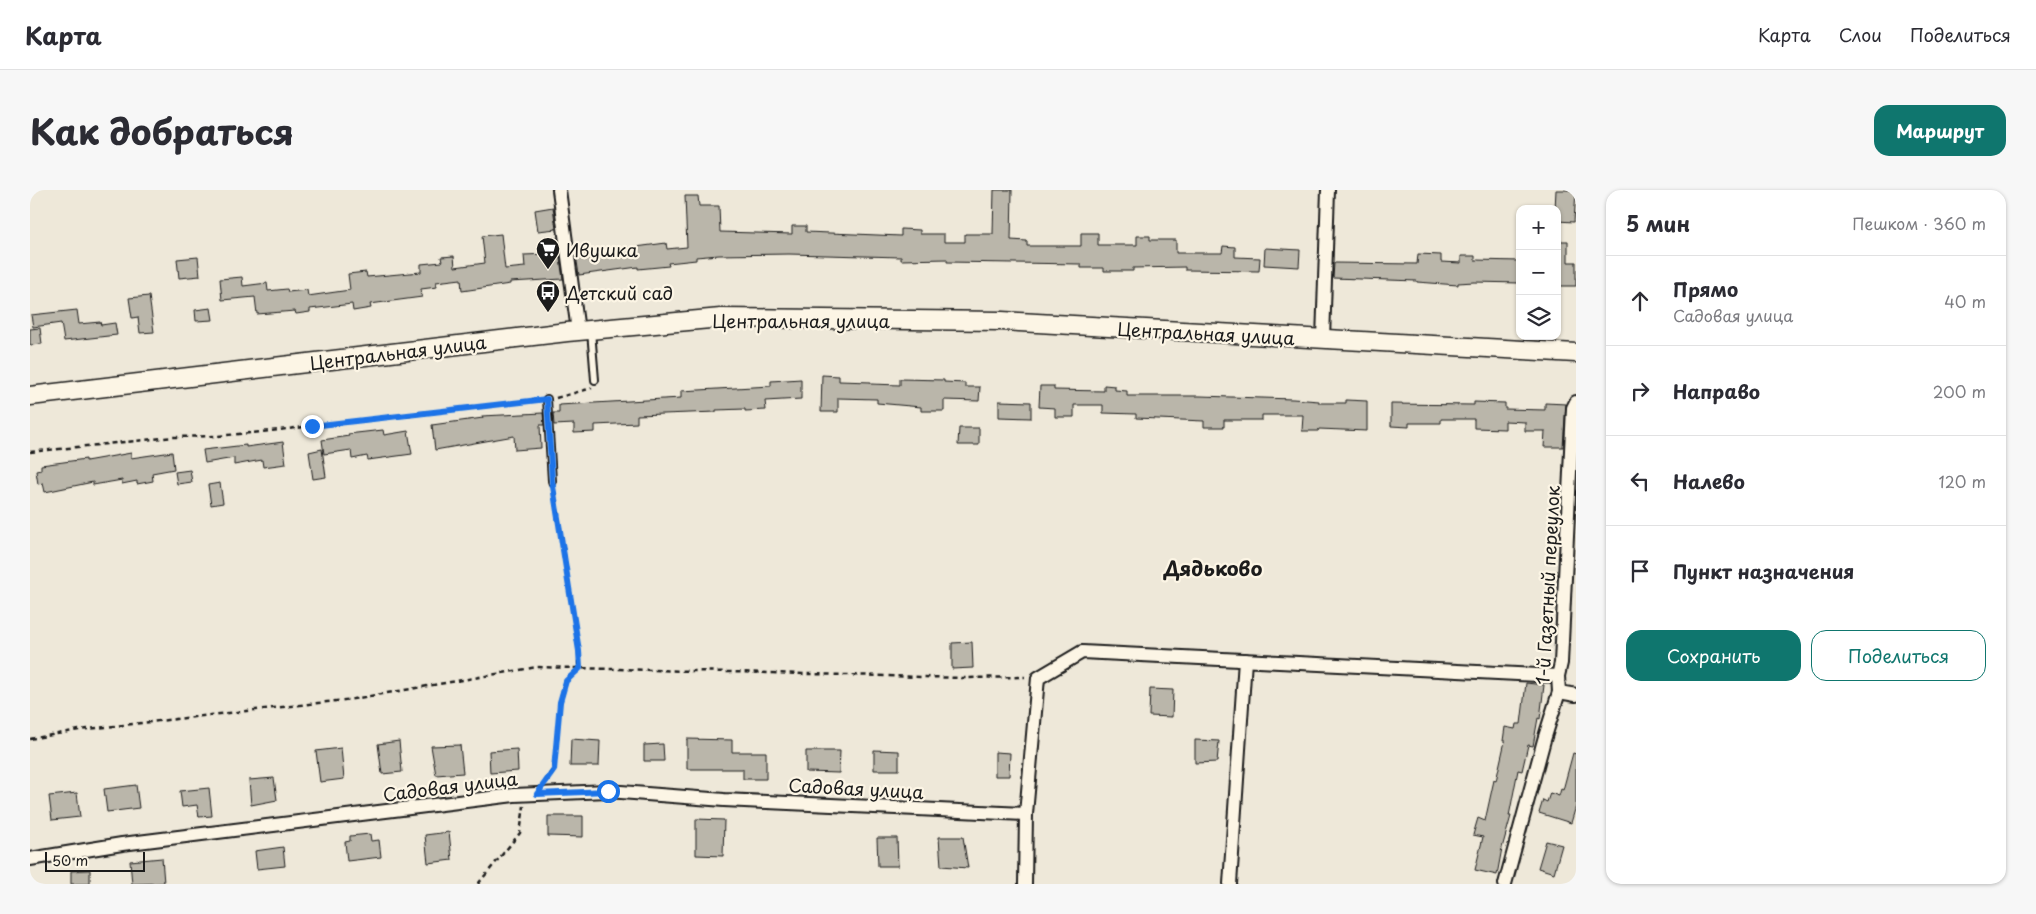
<!DOCTYPE html>
<html lang="ru">
<meta charset="utf-8">
<style>
:root{--surface:#fff;--page:#f7f7f7;--text:#2b2b33;--muted:#7c7c81;--line:#e1e1e2;--accent:#0f766e}
body{margin:0;font-family:"Playpen Sans",sans-serif;background:var(--page);color:var(--text)}
.controls{position:absolute;right:15px;top:15px;display:grid;overflow:hidden;border-radius:10px;box-shadow:0 1px 4px #0004}
.controls button{width:45px;height:45px;display:grid;place-items:center;padding:0;border:0;border-bottom:1px solid var(--line);background:var(--surface);color:var(--text);font:25px sans-serif}
.scale{position:absolute;left:15px;bottom:12px;width:100px;box-sizing:border-box;padding-left:5px;border:2px solid #1c1c1c;border-top:0;font-size:14px;line-height:18px;white-space:nowrap;color:#1c1c1c;-webkit-text-stroke:4px #fcf5e5;paint-order:stroke}
.stop{position:absolute;width:15px;height:15px;margin:-11px;border:4px solid #1a73e8;border-radius:50%;background:#fff}
.stop.end{background:#1a73e8;border-color:#fff;box-shadow:0 1px 5px #0008}
.list{margin:0;padding:0;list-style:none}
h2{display:flex;justify-content:space-between;align-items:center;height:65px;margin:0;padding:0 20px;font-size:21px}
h2 small{font-size:16px;font-weight:400;color:var(--muted)}
.list li{display:grid;grid-template-columns:32px 1fr auto;gap:15px;align-items:center;box-sizing:border-box;height:90px;padding:0 20px;border-top:1px solid var(--line)}
.list b{display:block;font-size:19px;white-space:nowrap}
.list p{margin:0;font-size:16px;white-space:nowrap;color:var(--muted)}
.list em{font-size:16px;font-style:normal;color:var(--muted)}
.actions{display:flex;gap:10px;padding:15px 20px}
.actions a{flex:1;padding:11px 0;border:1px solid var(--accent);border-radius:15px;text-align:center;font-size:18px;color:var(--accent)}
.actions .main{background:var(--accent);color:#fff}
.icon{flex:none;width:28px;height:28px;fill:none;stroke:currentColor;stroke-width:2;stroke-linecap:round;stroke-linejoin:round}
.map{position:relative;flex:none;width:1546px;height:694px;overflow:hidden;border-radius:15px}
header{display:flex;align-items:center;gap:30px;box-sizing:border-box;height:70px;padding:0 25px;background:var(--surface);border-bottom:1px solid var(--line)}
header strong{font-size:24px}
nav{display:flex;gap:28px;margin-inline-start:auto;font-size:18px}
.intro{display:flex;align-items:center;justify-content:space-between;box-sizing:border-box;height:120px;padding:0 30px}
h1{margin:0;font-size:35px}
.button{padding:12px 22px;border-radius:15px;background:var(--accent);color:#fff;font-size:18px;font-weight:700}
main{display:flex;gap:30px;padding:0 30px}
aside{flex:1;background:var(--surface);border-radius:15px;box-shadow:0 1px 4px #0004}
.map>svg:first-child{display:block}
.building{fill:#bab6aa;stroke:#1c1c1c}
.lines{fill:none;stroke-linecap:round;stroke-linejoin:round}
.lane-casing{stroke:#1c1c1c;stroke-width:10}
.street-casing{stroke:#1c1c1c;stroke-width:16}
.secondary-casing{stroke:#1c1c1c;stroke-width:21}
.path{stroke:#1c1c1c;stroke-width:2.5;stroke-dasharray:5 4;stroke-linecap:butt}
.lane{stroke:#fcf5e5;stroke-width:6}
.street{stroke:#fcf5e5;stroke-width:12}
.secondary{stroke:#fcf5e5;stroke-width:18}
.route{stroke:#1a73e8;stroke-width:6}
.labels{text-anchor:middle;dominant-baseline:central;stroke-width:4.5;stroke-linejoin:round;paint-order:stroke}
.poi-label{font-size:18px;fill:#1c1c1c;stroke:#fcf5e5;text-anchor:start}
.street-label{font-size:18px;fill:#1c1c1c;stroke:#fcf5e5}
.quarter-label{font-size:20px;font-weight:bold;fill:#1c1c1c;stroke:#fcf5e5}
</style>
<header>
<strong>Карта</strong>
<nav><a>Карта</a><a>Слои</a><a>Поделиться</a></nav>
</header>
<div class="intro"><h1>Как добраться</h1><a class="button">Маршрут</a></div>
<main>
<div class="map">
<svg width="1546" height="694" viewBox="0 0 1546 694">
<rect width="100%" height="100%" fill="#eee8d9"/>
<filter id="ink" filterUnits="userSpaceOnUse"><feTurbulence type="fractalNoise" baseFrequency=".02" numOctaves="2"/><feDisplacementMap in="SourceGraphic" scale="10" xChannelSelector="R" yChannelSelector="G"/><feConvolveMatrix kernelMatrix="1 2 1 2 8 2 1 2 1" color-interpolation-filters="sRGB"/></filter>
<g filter="url(#ink)">
<g class="building">
<polygon points="964,0 982,0 981,50 997,51 997,56 1051,56 1051,43 1068,43 1068,55 1107,55 1107,46 1120,46 1120,50 1146,50 1146,63 1192,63 1193,56 1205,57 1205,67 1230,68 1229,81 1155,80 1155,77 1103,78 1103,81 1074,81 1074,78 1051,78 1051,74 917,72 917,69 871,70 871,67 759,64 689,65 666,67 666,70 638,73 639,76 608,79 608,77 549,85 546,65 636,53 637,59 657,57 655,6 668,6 669,16 689,16 690,42 762,44 762,36 776,36 776,42 871,46 871,39 890,40 890,44 914,44 914,52 935,52 935,44 963,44"/>
<polygon points="1526,0 1546,0 1544,32 1527,31 1527,19 1525,19"/>
<polygon points="523,17 526,39 508,41 505,20"/>
<polygon points="471,44 475,79 495,77 494,65 519,64 518,49 527,48 533,89 480,92 480,94 432,101 431,89 406,92 407,97 391,99 392,107 340,114 341,118 323,121 322,114 280,119 280,122 266,124 265,121 227,124 225,107 192,110 190,89 212,87 213,96 237,93 238,101 257,99 258,102 277,100 278,106 320,100 318,84 336,82 337,87 391,82 391,74 412,72 411,67 424,66 425,77 455,73 452,46"/>
<polygon points="1527,51 1538,51 1538,72 1546,72 1546,96 1527,96"/>
<polygon points="1235,58 1270,60 1269,77 1234,75"/>
<polygon points="1388,64 1411,65 1411,72 1431,73 1431,66 1445,66 1445,70 1490,71 1490,93 1444,92 1428,93 1428,95 1387,92 1387,91 1303,88 1304,73 1387,74"/>
<polygon points="168,67 170,86 149,88 147,69"/>
<polygon points="119,106 124,142 110,143 108,127 102,128 99,108"/>
<polygon points="181,118 183,130 166,131 165,120"/>
<polygon points="47,120 49,134 70,132 71,135 85,133 87,145 34,151 31,133 3,137 1,125"/>
<polygon points="10,138 12,154 0,155 0,139"/>
<polygon points="792,185 809,186 809,191 841,192 841,194 870,195 870,189 914,190 914,192 935,193 935,197 950,197 949,211 914,210 914,221 891,221 891,217 847,213 847,209 808,208 808,222 791,222"/>
<polygon points="771,189 771,209 735,211 736,220 715,221 715,219 686,220 686,222 607,225 607,233 565,235 565,242 544,243 544,234 524,235 523,223 529,223 529,215 651,208 651,201 741,196 741,191"/>
<polygon points="1074,195 1085,196 1085,200 1097,201 1097,206 1170,206 1263,209 1289,211 1289,213 1316,213 1316,210 1337,211 1337,241 1289,239 1288,241 1272,241 1273,225 1232,225 1232,230 1194,230 1194,237 1174,237 1174,231 1106,228 1106,224 1073,223 1073,215 1044,215 1044,227 1025,227 1025,218 1009,217 1010,196 1024,196 1024,200 1074,201"/>
<polygon points="969,211 1001,212 1001,228 969,227"/>
<polygon points="1444,212 1475,213 1475,219 1515,220 1515,213 1536,214 1533,257 1514,257 1515,241 1495,241 1495,232 1475,231 1475,239 1444,238 1444,229 1411,229 1411,233 1379,233 1379,237 1361,236 1361,214 1444,215"/>
<polygon points="513,223 514,235 510,235 511,258 485,260 484,246 405,260 402,235 453,228 452,226"/>
<polygon points="929,238 949,238 949,255 928,255"/>
<polygon points="353,240 354,245 378,241 382,264 338,270 337,266 322,269 321,260 294,264 292,250 319,246 318,244"/>
<polygon points="253,252 256,274 233,277 232,270 204,275 204,268 175,273 173,260 216,255 216,257"/>
<polygon points="292,259 296,287 283,289 279,262"/>
<polygon points="142,262 144,279 122,283 123,291 107,294 107,291 92,294 92,290 63,295 63,292 15,302 13,293 8,294 6,281 11,280 11,275 56,269 56,271 101,263 101,268"/>
<polygon points="160,280 162,292 147,294 145,282"/>
<polygon points="190,293 193,313 181,315 178,295"/>
<polygon points="942,452 943,478 922,479 922,453"/>
<polygon points="1496,493 1514,495 1510,529 1508,528 1503,556 1498,555 1492,581 1488,580 1479,626 1481,626 1472,658 1467,685 1445,680 1453,647 1443,645 1448,628 1455,631 1464,590 1466,591 1475,551 1473,551 1475,537 1485,539 1486,534 1491,534"/>
<polygon points="1120,499 1143,500 1142,527 1119,526"/>
<polygon points="541,549 570,551 569,576 540,576"/>
<polygon points="657,549 702,550 702,562 736,562 736,589 713,589 713,579 657,579"/>
<polygon points="1165,550 1189,551 1187,572 1165,573"/>
<polygon points="369,551 372,582 352,584 348,554"/>
<polygon points="633,554 634,571 614,571 614,555"/>
<polygon points="430,555 433,583 406,585 401,556"/>
<polygon points="311,558 314,589 290,592 286,561"/>
<polygon points="487,559 488,581 460,583 459,561"/>
<polygon points="844,560 869,561 869,580 844,580"/>
<polygon points="776,561 810,561 809,583 776,582"/>
<polygon points="965,562 980,563 979,586 965,586"/>
<polygon points="1543,563 1546,564 1546,616 1541,633 1509,623 1513,610 1517,612 1520,603 1529,606 1531,599 1533,600"/>
<polygon points="244,588 247,610 221,615 219,590"/>
<polygon points="106,595 109,618 77,622 74,599"/>
<polygon points="179,598 182,626 169,627 167,615 152,617 150,601"/>
<polygon points="47,603 50,627 22,630 19,606"/>
<polygon points="518,626 553,626 553,647 518,646"/>
<polygon points="666,629 694,630 693,666 666,665"/>
<polygon points="419,642 422,670 398,673 395,645"/>
<polygon points="340,644 341,651 349,650 351,667 317,671 315,652 320,651 320,646"/>
<polygon points="909,647 933,647 938,678 911,676"/>
<polygon points="847,648 867,648 868,676 848,676"/>
<polygon points="1516,651 1532,655 1524,683 1508,678"/>
<polygon points="253,657 255,676 227,679 225,661"/>
<polygon points="132,668 134,693 102,694 100,671"/>
<polygon points="60,680 60,694 41,694 41,681"/>
</g>
<g class="lines">
<g class="lane-casing">
<g id="lane">
<polyline points="561,141 565,190"/>
<polyline points="517,209 522,291"/>
</g>
</g>
<g class="street-casing">
<g id="street">
<polyline points="529,0 548,141"/>
<polyline points="1293,149 1298,0"/>
<polyline points="1529,502 1546,505"/>
<polyline points="0,669 92,654 484,605 578,601 694,610 996,624"/>
<polyline points="995,694 996,624 1008,488 1052,462 1528,486"/>
<polyline points="1200,694 1215,470"/>
<polyline points="1475,694 1514,550 1529,502 1528,486 1531,473 1543,218 1546,212"/>
</g>
</g>
<g class="secondary-casing">
<polyline id="secondary" points="0,206 537,142 691,128 972,131 1546,163"/>
</g>
<g class="path">
<polyline points="526,208 562,198"/>
<polyline points="0,262 143,247 187,246 231,242 508,210"/>
<polyline points="0,549 49,540 323,509 507,477 933,488 995,487"/>
<polyline points="515,592 524,580 530,512 536,491 549,478 549,461 524,299"/>
<polyline points="448,694 490,643 494,616"/>
</g>
<use href="#lane" class="lane"/>
<use href="#street" class="street"/>
<use href="#secondary" class="secondary"/>
</g>
</g>
<g class="lines" filter="url(#ink)">
<polyline class="route" points="282,236 517,209 522,290 549,461 550,478 536,491 530,512 524,580 507,604 578,601"/>
</g>
<defs>
<g id="supermarket-pin" transform="scale(1.25)"><path d="M0 17L-7.5 6A9.5 9.5 0 1 1 7.5 6Z" fill="#1c1c1c" stroke="#fcf5e5"/><path d="M-6-5.5h2.5l.6 2H6L4.5 2H-2.5L-4.4-4H-6ZM-1.5 3.2a1.3 1.3 0 1 0 .1 0ZM3 3.2a1.3 1.3 0 1 0 .1 0Z" fill="#fff"/></g>
<g id="bus-pin" transform="scale(1.25)"><path d="M0 17L-7.5 6A9.5 9.5 0 1 1 7.5 6Z" fill="#1c1c1c" stroke="#fcf5e5"/><path d="M-5-6H5V4H4V6H2V4H-2V6H-4V4H-5ZM-3.5-4V0h7V-4ZM-3.5 1.2v1.5H-2V1.2ZM2 1.2v1.5H3.5V1.2Z" fill="#fff"/></g>
</defs>
<g fill-rule="evenodd">
<use href="#supermarket-pin" x="518" y="59"/>
<use href="#bus-pin" x="518" y="102"/>
</g>
<g class="labels">
<g class="poi-label">
<text x="536" y="59">Ивушка</text>
<text x="536" y="102">Детский сад</text>
</g>
<g class="street-label">
<text x="771" y="130">Центральная улица</text>
<text transform="translate(1176 143) rotate(3)">Центральная улица</text>
<text transform="translate(368 162) rotate(-7)">Центральная улица</text>
<text transform="translate(1517 395) rotate(-87)">1-й Газетный переулок</text>
<text transform="translate(420 596) rotate(-7)">Садовая улица</text>
<text transform="translate(826 598) rotate(3)">Садовая улица</text>
</g>
<g class="quarter-label">
<text x="1183" y="378">Дядьково</text>
</g>
</g>
</svg>
<div class="controls">
<button>+</button>
<button>−</button>
<button><svg class="icon" aria-label="layers" viewBox="0 0 24 24"><path d="M12 4l9 5-9 5-9-5zM3 14l9 5 9-5"/></svg></button>
</div>
<div class="scale">50 m</div>
<div class="stop" style="left:578px;top:601px"></div>
<div class="stop end" style="left:282px;top:236px"></div>
</div>
<aside>
<h2>5 мин<small>Пешком · 360 m</small></h2>
<ul class="list">
<li><svg class="icon" aria-label="ahead" viewBox="0 0 24 24"><path d="M12 20V5M6 11l6-6 6 6"/></svg><div><b>Прямо</b><p>Садовая улица</p></div><em>40 m</em></li>
<li><svg class="icon" aria-label="right" viewBox="0 0 24 24"><path d="M7 20v-9h11M14 6l5 5-5 5"/></svg><div><b>Направо</b></div><em>200 m</em></li>
<li><svg class="icon" aria-label="left" viewBox="0 0 24 24"><path d="M17 20v-9H6M10 6l-5 5 5 5"/></svg><div><b>Налево</b></div><em>120 m</em></li>
<li><svg class="icon" aria-label="arrive" viewBox="0 0 24 24"><path d="M6 21V4h12l-3 4 3 4H6"/></svg><div><b>Пункт назначения</b></div></li>
</ul>
<div class="actions"><a class="main">Сохранить</a><a>Поделиться</a></div>
</aside>
</main>
